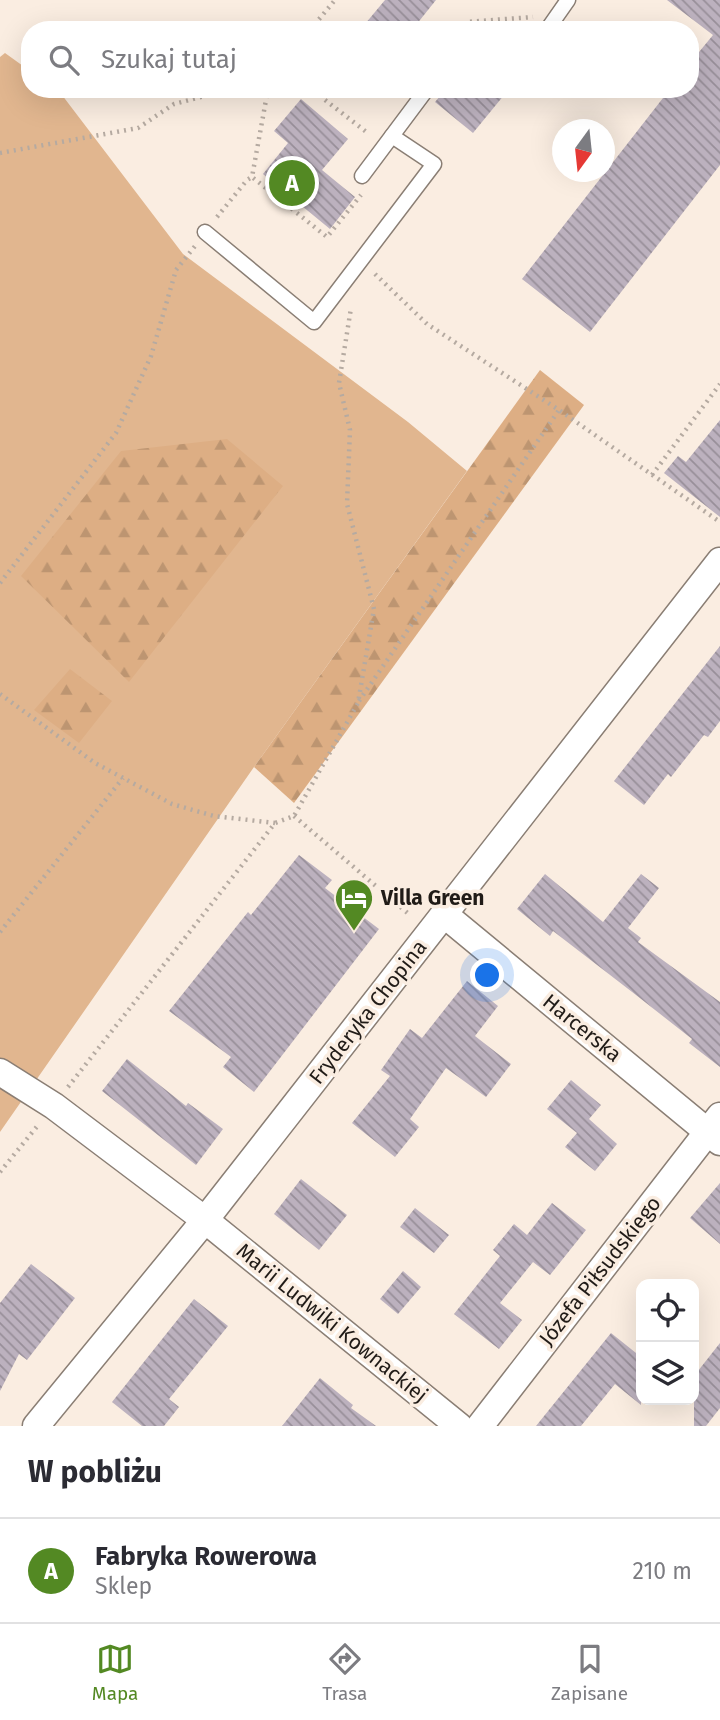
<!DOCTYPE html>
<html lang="pl">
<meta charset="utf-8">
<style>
:root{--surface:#fff;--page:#f7f7f7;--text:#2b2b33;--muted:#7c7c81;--line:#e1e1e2;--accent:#538923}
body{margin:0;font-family:"Fira Sans",sans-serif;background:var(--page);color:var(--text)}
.controls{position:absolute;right:21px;bottom:21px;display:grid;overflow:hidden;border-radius:14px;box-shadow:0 7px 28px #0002}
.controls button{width:63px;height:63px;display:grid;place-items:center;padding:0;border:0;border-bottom:2px solid var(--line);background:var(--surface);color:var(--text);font:35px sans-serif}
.compass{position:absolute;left:552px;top:119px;width:63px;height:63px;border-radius:50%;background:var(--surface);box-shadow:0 7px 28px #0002;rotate:195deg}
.you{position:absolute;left:488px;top:976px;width:24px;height:24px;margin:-18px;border:5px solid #fff;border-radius:50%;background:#1a73e8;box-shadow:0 0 0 10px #1a73e833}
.badge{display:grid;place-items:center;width:46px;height:46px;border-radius:50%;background:var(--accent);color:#fff;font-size:23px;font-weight:700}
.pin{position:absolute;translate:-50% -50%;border:4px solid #fff;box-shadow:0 2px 7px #0006}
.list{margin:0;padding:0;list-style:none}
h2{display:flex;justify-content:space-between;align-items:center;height:91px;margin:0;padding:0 28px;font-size:30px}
h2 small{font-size:23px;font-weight:400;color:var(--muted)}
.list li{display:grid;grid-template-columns:46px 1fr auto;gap:21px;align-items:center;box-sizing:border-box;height:105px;padding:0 28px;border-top:2px solid var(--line)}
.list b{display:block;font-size:26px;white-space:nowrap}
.list p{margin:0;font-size:23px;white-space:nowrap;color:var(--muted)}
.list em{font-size:23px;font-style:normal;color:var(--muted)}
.icon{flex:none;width:38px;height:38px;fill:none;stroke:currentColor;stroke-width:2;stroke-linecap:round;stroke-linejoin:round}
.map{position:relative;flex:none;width:720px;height:1426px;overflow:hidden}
.search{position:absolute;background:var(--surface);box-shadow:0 7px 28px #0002;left:21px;right:21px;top:21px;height:77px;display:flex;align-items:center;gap:18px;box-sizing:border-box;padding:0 24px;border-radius:28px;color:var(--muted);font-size:26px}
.sheet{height:196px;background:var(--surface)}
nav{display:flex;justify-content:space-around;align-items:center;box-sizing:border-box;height:98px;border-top:2px solid var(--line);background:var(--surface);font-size:19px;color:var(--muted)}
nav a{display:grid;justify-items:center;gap:4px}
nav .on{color:var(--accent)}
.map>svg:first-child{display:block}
.green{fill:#e1b68f}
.forest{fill:url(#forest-firs)}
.building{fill:url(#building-back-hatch)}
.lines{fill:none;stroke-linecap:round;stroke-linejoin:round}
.service-casing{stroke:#8a7e74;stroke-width:17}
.minor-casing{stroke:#8a7e74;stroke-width:29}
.path{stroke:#b5aaa1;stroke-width:4.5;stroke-dasharray:2 5;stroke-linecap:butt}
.service{stroke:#fff;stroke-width:14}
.minor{stroke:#fff;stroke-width:26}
.labels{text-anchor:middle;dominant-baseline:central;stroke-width:7;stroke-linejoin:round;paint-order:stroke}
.poi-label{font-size:21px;font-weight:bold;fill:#201b17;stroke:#faede1;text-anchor:start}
.street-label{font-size:21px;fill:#201b17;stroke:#faede1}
</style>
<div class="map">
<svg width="720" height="1426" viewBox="0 0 720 1426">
<defs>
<pattern id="forest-firs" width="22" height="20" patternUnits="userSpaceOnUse" patternTransform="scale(1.75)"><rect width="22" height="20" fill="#ddae84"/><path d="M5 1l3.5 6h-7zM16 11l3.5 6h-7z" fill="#bd9571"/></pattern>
<pattern id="building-back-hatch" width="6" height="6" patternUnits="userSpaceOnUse" patternTransform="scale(1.75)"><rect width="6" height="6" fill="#bcb1be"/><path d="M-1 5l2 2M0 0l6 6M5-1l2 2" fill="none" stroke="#988f99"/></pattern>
</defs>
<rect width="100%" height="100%" fill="#faede1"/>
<polygon class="green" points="5,53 30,71 30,89 54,89 62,95 183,254 408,422 467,471 254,767 0,1132 0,57"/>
<g class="forest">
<polygon points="540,370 584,405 294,803 254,767"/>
<polygon points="227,439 283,486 129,682 21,576 121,451"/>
<polygon points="70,669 112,701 79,743 34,710"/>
</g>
<g class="building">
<polygon points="385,0 436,0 412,30 360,30"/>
<polygon points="667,0 720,0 720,165 590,332 522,279 670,89 690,89 690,63 713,35"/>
<polygon points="446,89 509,89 473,133 435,102"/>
<polygon points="301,99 348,139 322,170 355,197 330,229 263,174 288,143 274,131"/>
<polygon points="720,420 720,517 664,473 678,456 686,462"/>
<polygon points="720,646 720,721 708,737 704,735 671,777 668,774 644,805 614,781"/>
<polygon points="299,855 332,880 325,888 379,929 254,1092 223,1067 231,1057 169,1011 248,912 251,915"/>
<polygon points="545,874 603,922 641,874 659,888 628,928 641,938 638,942 720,1002 720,1067 689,1043 692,1039 636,995 553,931 550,936 517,909"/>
<polygon points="467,981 498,1006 475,1036 511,1064 486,1097 446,1068 410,1119 419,1127 395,1157 352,1123 390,1076 381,1070 410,1029 422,1038"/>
<polygon points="127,1059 186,1106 188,1103 223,1129 196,1165 102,1091"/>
<polygon points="571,1080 601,1105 589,1119 617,1144 595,1171 565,1147 577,1133 547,1109"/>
<polygon points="301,1179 347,1215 319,1250 274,1214"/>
<polygon points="720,1183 720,1244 690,1218"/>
<polygon points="552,1203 586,1230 550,1275 533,1262 500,1303 522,1320 499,1349 454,1314 500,1256 493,1250 514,1224 527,1235"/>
<polygon points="415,1208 449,1235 434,1253 400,1227"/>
<polygon points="31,1264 75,1298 27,1360 19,1354 0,1391 0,1303"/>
<polygon points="403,1271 421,1287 398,1314 380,1299"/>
<polygon points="194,1299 228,1326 169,1399 179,1407 164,1426 142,1426 112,1402"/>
<polygon points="611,1333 641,1357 641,1405 615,1384 581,1426 536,1426"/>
<polygon points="720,1343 720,1408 706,1426 694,1426 694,1376"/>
<polygon points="320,1378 353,1405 351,1408 376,1426 282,1426"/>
</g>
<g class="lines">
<g class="service-casing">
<g id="service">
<polyline points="547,30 568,0"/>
<polyline points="362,176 427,89"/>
<polyline points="205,232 314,322 434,164 392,136"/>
</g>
</g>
<g class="minor-casing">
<g id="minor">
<polyline points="445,915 720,1142"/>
<polyline points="0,1072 54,1106 205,1220 459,1426"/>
<polyline points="36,1426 205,1220 720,561"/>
<polyline points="480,1426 720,1116"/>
</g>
</g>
<g class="path">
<polyline points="310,30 335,0"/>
<polyline points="460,30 466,22 533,17"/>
<polyline points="268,89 252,177 327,237 361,195"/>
<polyline points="325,100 369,134"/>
<polyline points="0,153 138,128 174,104 231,89"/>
<polyline points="217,217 247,180 252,177"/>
<polyline points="375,274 427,324 559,410 720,522"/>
<polyline points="652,475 720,384"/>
<polyline points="0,583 116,433 151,356 176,270 195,246"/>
<polyline points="0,694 95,763 172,804 214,816 275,823"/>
<polyline points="359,701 559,410"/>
<polyline points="294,816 411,916"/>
<polyline points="0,932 123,778"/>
<polyline points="68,1087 275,823 294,816 358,703 374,609 347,504 350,430 339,383 351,308"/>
<polyline points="0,1172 39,1124"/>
</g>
<use href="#service" class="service"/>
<use href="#minor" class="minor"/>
</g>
<defs>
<g id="hotel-pin" transform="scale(2.0125)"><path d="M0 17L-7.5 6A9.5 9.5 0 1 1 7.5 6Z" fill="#538923" stroke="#faede1"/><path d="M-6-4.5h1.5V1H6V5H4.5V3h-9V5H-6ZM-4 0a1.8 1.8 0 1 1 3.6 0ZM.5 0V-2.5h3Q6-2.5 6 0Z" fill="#fff"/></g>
</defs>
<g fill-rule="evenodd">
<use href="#hotel-pin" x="354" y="898"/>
</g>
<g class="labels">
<g class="poi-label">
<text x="381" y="898">Villa Green</text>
</g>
<g class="street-label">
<text transform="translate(368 1012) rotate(-52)">Fryderyka Chopina</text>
<text transform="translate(582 1028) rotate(39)">Harcerska</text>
<text transform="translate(600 1271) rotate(-52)">Józefa Piłsudskiego</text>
<text transform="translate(332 1323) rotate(39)">Marii Ludwiki Kownackiej</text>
</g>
</g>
</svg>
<div class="controls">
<button><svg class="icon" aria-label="locate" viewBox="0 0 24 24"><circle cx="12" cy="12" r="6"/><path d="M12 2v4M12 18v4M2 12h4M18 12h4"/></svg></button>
<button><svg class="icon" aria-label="layers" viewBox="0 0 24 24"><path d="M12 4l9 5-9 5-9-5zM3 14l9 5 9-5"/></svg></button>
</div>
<svg class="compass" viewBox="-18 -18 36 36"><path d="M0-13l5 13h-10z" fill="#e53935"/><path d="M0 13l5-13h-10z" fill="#7c7c81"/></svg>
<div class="you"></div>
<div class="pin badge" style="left:292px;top:183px">A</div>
<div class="search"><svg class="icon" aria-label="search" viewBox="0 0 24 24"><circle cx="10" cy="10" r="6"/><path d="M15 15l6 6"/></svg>Szukaj tutaj</div>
</div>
<section class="sheet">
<h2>W pobliżu<small></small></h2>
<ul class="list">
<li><span class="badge">A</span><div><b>Fabryka Rowerowa</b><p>Sklep</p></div><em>210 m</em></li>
</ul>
</section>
<nav>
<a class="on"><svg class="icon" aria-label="map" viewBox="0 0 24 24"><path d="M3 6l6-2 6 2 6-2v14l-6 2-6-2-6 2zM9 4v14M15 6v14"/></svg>Mapa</a>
<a><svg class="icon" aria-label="directions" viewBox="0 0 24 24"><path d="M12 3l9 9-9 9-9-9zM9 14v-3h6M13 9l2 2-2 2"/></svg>Trasa</a>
<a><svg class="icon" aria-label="saved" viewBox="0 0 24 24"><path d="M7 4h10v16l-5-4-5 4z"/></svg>Zapisane</a>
</nav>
